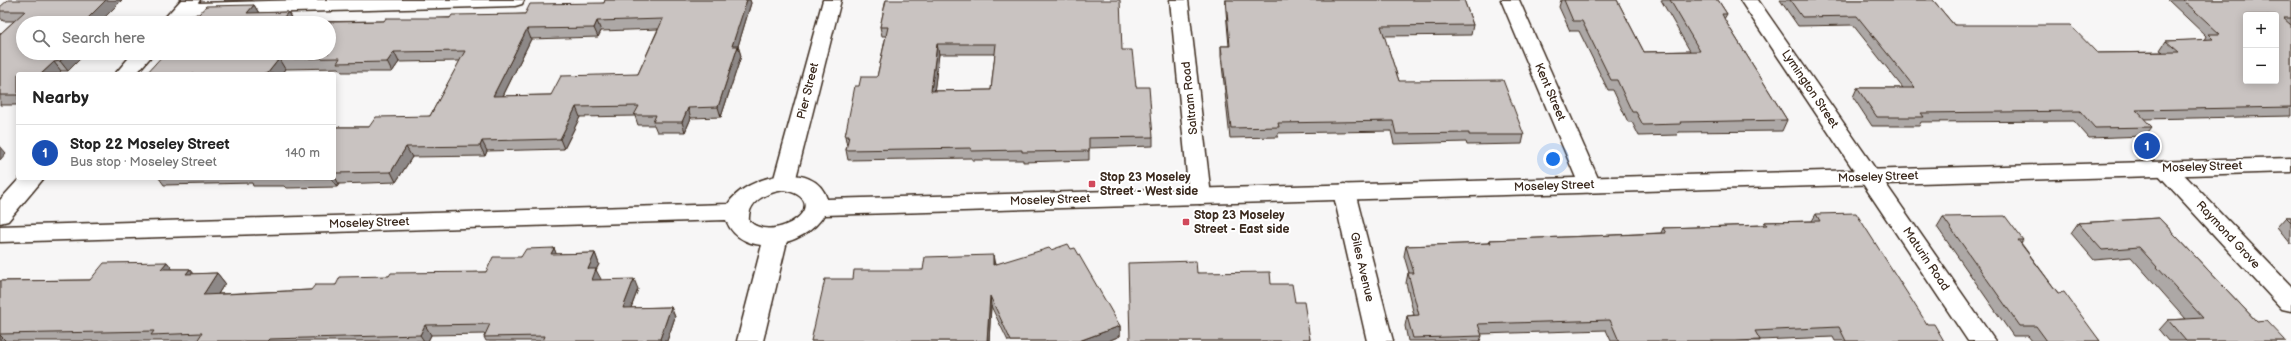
<!DOCTYPE html>
<meta charset="utf-8">
<style>
:root{--surface:#fff;--page:#f6f6f6;--text:#222;--muted:#767676;--line:#e0e0e0;--accent:#d93025}
body{margin:0;font-family:"Balsamiq Sans",sans-serif;background:var(--page);color:var(--text)}
.controls{position:absolute;right:12px;top:12px;display:grid;overflow:hidden;border-radius:4px;box-shadow:0 2px 10px #0003}
.controls button{width:36px;height:36px;display:grid;place-items:center;padding:0;border:0;border-bottom:1px solid var(--line);background:var(--surface);color:var(--text);font:20px sans-serif}
.you{position:absolute;left:1553px;top:159px;width:14px;height:14px;margin:-10px;border:3px solid #fff;border-radius:50%;background:#1a73e8;box-shadow:0 0 0 6px #1a73e833}
.badge{display:grid;place-items:center;width:26px;height:26px;border-radius:50%;background:var(--accent);color:#fff;font-size:13px;font-weight:700}
.pin{position:absolute;translate:-50% -50%;border:2px solid #fff;box-shadow:0 1px 4px #0006}
.list{margin:0;padding:0;list-style:none}
h2{display:flex;justify-content:space-between;align-items:center;height:52px;margin:0;padding:0 16px;font-size:17px}
h2 small{font-size:13px;font-weight:400;color:var(--muted)}
.list li{display:grid;grid-template-columns:26px 1fr auto;gap:12px;align-items:center;box-sizing:border-box;height:56px;padding:0 16px;border-top:1px solid var(--line)}
.list b{display:block;font-size:15px;white-space:nowrap}
.list p{margin:0;font-size:13px;white-space:nowrap;color:var(--muted)}
.list em{font-size:13px;font-style:normal;color:var(--muted)}
.icon{flex:none;width:22px;height:22px;fill:none;stroke:currentColor;stroke-width:2;stroke-linecap:round;stroke-linejoin:round}
.map{position:relative;flex:none;width:2291px;height:341px;overflow:hidden}
.search{position:absolute;background:var(--surface);box-shadow:0 2px 10px #0003;left:16px;top:16px;width:320px;height:44px;display:flex;align-items:center;gap:10px;box-sizing:border-box;padding:0 14px;border-radius:22px;color:var(--muted);font-size:15px}
.panel{position:absolute;background:var(--surface);box-shadow:0 2px 10px #0003;left:16px;top:72px;width:320px;height:108px;border-radius:4px}
.map>svg:first-child{display:block}
.lines{fill:none;stroke-linecap:round;stroke-linejoin:round}
.minor-casing{stroke:#3b2a1e;stroke-width:3}
.tertiary-casing{stroke:#3b2a1e;stroke-width:3}
.minor{fill:#fff;fill-rule:evenodd}
.tertiary{fill:#fff;fill-rule:evenodd}
.wall{fill:#ada8a6;stroke:#3b2a1e;fill-rule:evenodd}
.shaded-wall{fill:#8d8887;stroke:#3b2a1e}
.building{fill:#c9c3c1;stroke:#3b2a1e;fill-rule:evenodd}
.poi-dot{fill:#d1495b;stroke:#fff;stroke-width:1.5}
.labels{text-anchor:middle;dominant-baseline:central;stroke-width:4;stroke-linejoin:round;paint-order:stroke}
.street-label{font-size:12px;fill:#3b2a1e;stroke:#fff}
.poi-label{font-size:12px;font-weight:bold;fill:#3b2a1e;stroke:#fff;text-anchor:start}
</style>
<div class="map">
<svg width="2291" height="341" viewBox="0 0 2291 341">
<rect width="100%" height="100%" fill="#f7f6f6"/>
<filter id="ink" filterUnits="userSpaceOnUse"><feTurbulence type="fractalNoise" baseFrequency=".025" numOctaves="2"/><feDisplacementMap in="SourceGraphic" scale="8" xChannelSelector="R" yChannelSelector="G"/><feConvolveMatrix kernelMatrix="1 2 1 2 8 2 1 2 1" color-interpolation-filters="sRGB"/></filter>
<g filter="url(#ink)">
<g class="lines">
<g class="minor-casing">
<g id="minor">
<polygon points="181,0 200,0 198,3 306,0 524,0 522,4 515,6 188,15 180,23 160,23"/>
<polygon points="823,0 841,0 795,182 792,187 784,190 776,187 773,182"/>
<polygon points="1170,0 1188,0 1211,196 1208,202 1200,204 1192,202 1189,196"/>
<polygon points="1501,0 1519,0 1601,185 1598,190 1590,193 1582,190 1579,185"/>
<polygon points="1740,0 1758,0 1995,341 1968,341"/>
<polygon points="133,53 154,53 136,74 115,74"/>
<polygon points="2165,161 2173,163 2291,286 2291,311 2282,309 2157,173 2154,168 2157,163"/>
<polygon points="20,178 44,178 8,221 0,223 0,200"/>
<polygon points="1344,184 1352,186 1355,192 1393,341 1367,341 1333,192 1336,186"/>
<polygon points="776,229 784,231 788,237 763,341 737,341 764,237 768,231"/>
</g>
</g>
<g class="tertiary-casing">
<path id="tertiary" d="M2291 158V172L824 215C806 246 742 261 726 220L0 242V226L728 204C745 176 815 158 827 199ZM784 190C837 201 775 246 749 221 747 201 766 193 784 190Z"/>
</g>
<use href="#minor" class="minor"/>
<use href="#tertiary" class="tertiary"/>
</g>
<g class="wall">
<polygon points="122,0 23,23 86,53 68,71 61,71 58,74 18,74 18,105 0,105 0,34 14,21 3,21 0,17 0,7"/>
<polygon points="224,0 252,0 225,1"/>
<path d="M605 0H750L751 3 738 46 741 56 721 117 691 118 685 132H657L654 125H638L635 116 580 117 564 149 487 151 485 156 412 157 396 182 339 184 337 187 286 188 284 186H253L252 183 164 185 159 178H334V127H369L430 116 460 61 399 62 392 72H342L339 68 285 69 281 74H146L329 53 187 23 254 5 259 13 288 12 293 22 384 21 525 14 604 3ZM658 29 638 74 551 95 503 96 531 39 598 37 601 31Z"/>
<path d="M886 0 1122 50 1136 87 1153 137V146L1089 148V160L1023 162V160H972V158L848 160 846 150 847 146 845 136 859 86 877 77 886 36H882L880 27ZM939 54H995L991 90 934 91Z"/>
<polygon points="1225,0 1464,0 1473,25 1471,35 1384,36 1399,81 1524,135 1522,144 1467,145 1466,142 1394,144 1391,131 1278,133 1278,137 1230,138 1221,56 1221,46 1229,46"/>
<polygon points="1561,0 1617,0 1644,52 1690,51 1661,0 1718,0 1727,14 1724,19 1726,22 1787,120 1782,131 1678,132 1677,135 1639,136 1632,122 1628,122 1613,90 1608,90 1579,31 1570,31 1559,7"/>
<polygon points="1780,0 1933,0 1954,25 2097,53 2163,52 2160,50 2166,41 2204,40 2206,36 2168,0 2291,0 2291,116 2144,119 2152,127 2145,136 2089,138 2074,121 1921,122 1919,126 1872,126 1853,97 1857,88 1903,88 1853,25 1798,26"/>
<polygon points="1816,214 1944,341 1835,341 1833,337 1760,340 1760,341 1611,341 1606,330 1481,334 1482,336 1480,341 1408,341 1405,326 1407,316 1414,315 1406,283 1408,273 1409,273 1404,256 1406,246 1489,243 1490,240 1661,233 1663,228 1763,225 1765,222 1812,221"/>
<polygon points="1943,217 2023,240 2021,243 2058,293 2100,341 2032,341 2028,336 2013,336 1937,227"/>
<polygon points="2286,217 2291,217 2291,244 2277,227"/>
<polygon points="2159,218 2257,322 2286,341 2168,341 2159,330 2168,320 2186,319 2131,257 2094,260 2071,233 2078,223"/>
<polygon points="554,248 556,254 595,253 599,264 596,270 600,280 638,289 631,308 671,307 675,317 667,341 486,341 484,337 485,334 431,335 428,341 0,341 0,281 90,280 167,262 172,269 190,269 194,274 217,273 225,283 218,294 311,290 336,285 389,276 486,272 521,257"/>
<polygon points="1071,249 1120,326 1120,336 1108,341 1008,341 991,306 989,341 811,341 853,279 923,270 994,265 1051,250"/>
<polygon points="1197,273 1271,284 1295,302 1310,339 1309,341 1130,341"/>
</g>
<g class="shaded-wall">
<polygon points="106,0 122,0 99,23 83,23"/>
<polygon points="746,0 750,0 751,3 735,56 732,46"/>
<polygon points="254,5 260,15 247,13"/>
<polygon points="288,12 293,22 293,23 279,23"/>
<polygon points="597,21 601,31 598,37 594,28"/>
<polygon points="527,29 531,39 498,106 493,96"/>
<polygon points="937,44 939,54 933,101 931,91"/>
<polygon points="738,46 741,56 721,117 718,107"/>
<polygon points="394,52 399,62 392,72 387,62"/>
<polygon points="69,53 86,53 68,71 60,61"/>
<polygon points="279,59 285,69 281,74 267,74"/>
<polygon points="54,62 61,71 58,74 41,74"/>
<polygon points="576,107 580,117 564,149 560,139"/>
<polygon points="688,108 691,118 685,132 682,122"/>
<polygon points="482,141 487,151 485,156 480,146"/>
<polygon points="0,146 6,153 0,160"/>
<polygon points="406,147 412,157 396,182 391,172"/>
<polygon points="334,175 339,184 337,187 331,178 334,178"/>
<polygon points="554,248 558,258 551,254"/>
<polygon points="595,253 599,264 596,270 601,279 596,290 592,280 588,269"/>
<polygon points="993,255 995,265 993,265"/>
<polygon points="167,262 175,272 161,269"/>
<polygon points="190,269 198,279 186,274"/>
<polygon points="217,273 225,283 211,305 203,295"/>
<polygon points="634,279 638,289 627,318 623,308"/>
<polygon points="990,296 991,306 989,341 987,341"/>
<polygon points="671,307 675,317 667,341 661,341 660,339"/>
<polygon points="425,325 431,335 428,341 424,341 420,335"/>
<polygon points="1120,326 1120,336 1108,341 1079,341"/>
<polygon points="0,335 6,341 0,341"/>
</g>
<g class="building">
<polygon points="8,0 106,0 83,23 23,23 23,53 69,53 60,61 54,62 41,74 18,74 18,95 0,95 0,34 25,11 0,11 0,7"/>
<path d="M605 0H747L732 46H738L718 107 688 108 682 122H653L656 115H634L639 106 576 107 560 139 482 141 480 146 406 147 391 172 334 173V127H369L376 117 430 116 465 51 394 52 387 62 337 63 340 58 279 59 267 74H146L165 53H329V23H187L196 14H199L206 6 254 5 247 13 288 12 279 23 384 21 386 18H450L452 15 525 14 530 4 604 3ZM663 19 638 74 561 76 551 95 493 96 527 29 594 28 597 21Z"/>
<path d="M886 0H1120L1122 50H1132L1136 87H1149L1153 137 1089 138V151L1022 152V150L971 151V148L846 150 849 136H845L855 86H859L861 77H877L888 27H880ZM937 44H996L991 90 931 91Z"/>
<polygon points="1226,0 1464,0 1473,25 1381,26 1399,81 1503,80 1524,135 1469,135 1469,133 1396,134 1393,121 1278,123 1279,127 1231,128 1221,46 1230,46"/>
<polygon points="1564,0 1617,0 1644,52 1700,51 1670,0 1718,0 1727,14 1722,14 1726,22 1787,120 1680,122 1681,124 1643,125 1636,112 1632,112 1617,80 1611,80 1582,21 1573,21"/>
<path d="M1790 0H1933L1954 25H2070L2097 53 2179 52 2166 41 2213 39 2208 34H2220L2183 0H2291V18H2283L2291 25V107L2136 110 2152 127 2095 128 2080 111 1921 113 1924 117H1877L1857 88H1915L1857 16 1802 17ZM2246 15H2276V81H2246Z"/>
<polygon points="1856,213 1927,324 1934,324 1944,341 1846,341 1839,327 1755,331 1760,340 1735,341 1619,341 1610,320 1478,324 1482,336 1413,338 1407,316 1419,315 1408,273 1414,273 1406,246 1491,243 1490,240 1666,233 1663,228 1767,225 1765,222 1820,221 1816,214"/>
<polygon points="2005,216 2023,240 2018,240 2058,293 2064,292 2100,341 2047,341 2036,326 2020,326 1943,217"/>
<polygon points="2286,217 2291,217 2291,222"/>
<polygon points="2159,218 2257,322 2267,321 2286,341 2186,341 2168,320 2203,318 2139,247 2102,250 2078,223"/>
<polygon points="1068,244 1071,249 1075,248 1120,326 1079,341 1011,341 990,296 987,341 811,341 825,279 853,279 854,270 923,270 925,257 993,255 993,265 1049,248 1051,250"/>
<polygon points="554,248 551,254 595,253 588,269 596,269 592,280 634,279 623,308 671,307 660,339 647,339 646,341 543,341 545,336 484,337 490,324 425,325 420,335 269,339 267,341 197,341 202,333 151,335 154,331 0,334 0,281 90,280 104,263 167,262 161,269 190,269 186,274 217,273 203,295 311,290 315,285 336,285 340,277 389,276 391,273 486,272 493,257 521,257 526,249"/>
<polygon points="1196,261 1197,273 1270,272 1271,284 1292,284 1295,302 1304,302 1310,339 1303,339 1303,341 1130,341 1128,263"/>
</g>
</g>
<g class="poi-dot">
<rect x="1088" y="180" width="8" height="8" rx="2"/>
<rect x="1182" y="218" width="8" height="8" rx="2"/>
</g>
<g class="labels">
<g class="street-label">
<text transform="translate(1810 89) rotate(56)">Lymington Street</text>
<text transform="translate(808 91) rotate(-76)">Pier Street</text>
<text transform="translate(1550 92) rotate(67)">Kent Street</text>
<text transform="translate(1190 98) rotate(-96)">Saltram Road</text>
<text transform="translate(2202 167) rotate(-2)">Moseley Street</text>
<text transform="translate(1878 177) rotate(-2)">Moseley Street</text>
<text transform="translate(1554 186) rotate(-2)">Moseley Street</text>
<text transform="translate(1050 200) rotate(-2)">Moseley Street</text>
<text transform="translate(369 223) rotate(-2)">Moseley Street</text>
<text transform="translate(2228 235) rotate(47)">Raymond Grove</text>
<text transform="translate(1926 259) rotate(56)">Maturin Road</text>
<text transform="translate(1362 267) rotate(77)">Giles Avenue</text>
</g>
<g class="poi-label">
<text x="1100" y="177">Stop 23 Moseley<tspan x="1100" dy="14">Street - West side</tspan></text>
<text x="1194" y="215">Stop 23 Moseley<tspan x="1194" dy="14">Street - East side</tspan></text>
</g>
</g>
</svg>
<div class="controls">
<button>+</button>
<button>−</button>
</div>
<div class="you"></div>
<div class="pin badge" style="left:2147px;top:146px;background:#1a4fb4">1</div>
<div class="search"><svg class="icon" aria-label="search" viewBox="0 0 24 24"><circle cx="10" cy="10" r="6"/><path d="M15 15l6 6"/></svg>Search here</div>
<section class="panel">
<h2>Nearby<small></small></h2>
<ul class="list">
<li><span class="badge" style="background:#1a4fb4">1</span><div><b>Stop 22 Moseley Street</b><p>Bus stop · Moseley Street</p></div><em>140 m</em></li>
</ul>
</section>
</div>
